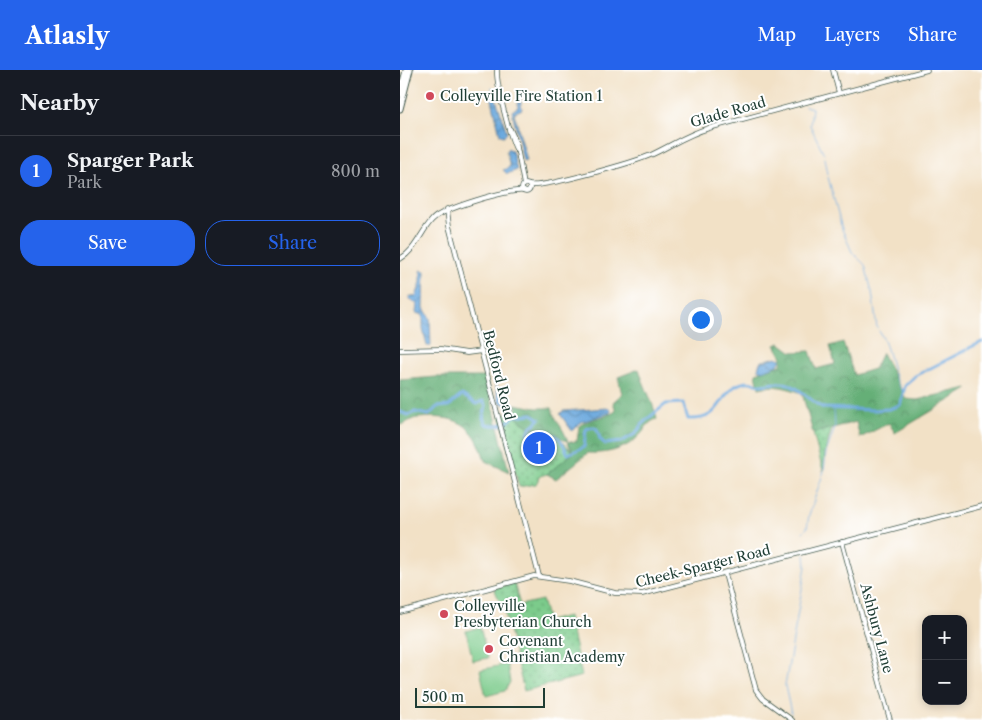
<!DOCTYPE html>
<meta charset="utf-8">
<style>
:root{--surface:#171b24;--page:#20242c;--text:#f1f3f6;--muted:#9ea1a6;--line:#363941;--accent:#2563eb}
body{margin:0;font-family:"Libre Caslon Text",serif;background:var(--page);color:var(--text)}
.controls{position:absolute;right:15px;bottom:15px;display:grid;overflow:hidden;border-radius:10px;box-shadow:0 2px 8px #0003}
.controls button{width:45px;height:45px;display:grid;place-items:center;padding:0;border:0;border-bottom:1px solid var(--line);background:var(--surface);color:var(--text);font:25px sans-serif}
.scale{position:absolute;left:15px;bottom:12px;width:130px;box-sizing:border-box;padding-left:5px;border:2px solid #1f3d34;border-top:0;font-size:14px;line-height:18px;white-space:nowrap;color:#1f3d34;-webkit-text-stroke:4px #fff;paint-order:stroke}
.you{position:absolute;left:300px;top:249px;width:18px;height:18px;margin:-12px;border:4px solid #fff;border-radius:50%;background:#1a73e8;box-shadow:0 0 0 8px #1a73e833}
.badge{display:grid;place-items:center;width:32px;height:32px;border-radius:50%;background:var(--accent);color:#fff;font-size:16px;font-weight:700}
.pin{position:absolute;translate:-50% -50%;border:2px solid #fff;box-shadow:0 1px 5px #0006}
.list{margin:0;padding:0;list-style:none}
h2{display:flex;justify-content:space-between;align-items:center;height:65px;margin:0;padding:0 20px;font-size:21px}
h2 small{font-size:16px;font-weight:400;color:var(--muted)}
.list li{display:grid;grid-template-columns:32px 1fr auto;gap:15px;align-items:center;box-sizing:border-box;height:70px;padding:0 20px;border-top:1px solid var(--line)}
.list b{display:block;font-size:19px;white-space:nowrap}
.list p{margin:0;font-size:16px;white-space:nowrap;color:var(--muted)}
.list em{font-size:16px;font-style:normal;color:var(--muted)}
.actions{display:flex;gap:10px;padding:15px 20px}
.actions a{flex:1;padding:11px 0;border:1px solid var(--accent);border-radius:20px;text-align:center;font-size:18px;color:var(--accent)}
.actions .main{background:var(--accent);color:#fff}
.map{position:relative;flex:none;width:582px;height:650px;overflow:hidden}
header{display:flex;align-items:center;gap:30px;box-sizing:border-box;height:70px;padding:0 25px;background:var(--accent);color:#fff}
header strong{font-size:24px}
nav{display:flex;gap:28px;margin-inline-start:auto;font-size:18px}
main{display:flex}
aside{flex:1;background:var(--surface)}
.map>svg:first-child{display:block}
.grass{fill:url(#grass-dots);stroke:#4e8460}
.forest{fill:url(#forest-crowns);stroke:#427656}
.pitch{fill:#7ccb8b;stroke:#4e8460}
.water{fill:url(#water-waves);stroke:#467389}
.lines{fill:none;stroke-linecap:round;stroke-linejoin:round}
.stream{stroke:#6ca9de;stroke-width:1}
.river{stroke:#6ca9de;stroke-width:3}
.secondary-casing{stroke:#3f564a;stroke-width:5.5}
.primary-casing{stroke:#3f564a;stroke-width:7}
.secondary{stroke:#fff;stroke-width:4}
.primary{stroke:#fff;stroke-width:5}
.poi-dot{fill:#d1495b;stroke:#fff;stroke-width:2}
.labels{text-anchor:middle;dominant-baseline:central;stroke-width:4;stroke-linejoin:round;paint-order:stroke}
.poi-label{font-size:14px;fill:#1f3d34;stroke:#fff;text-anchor:start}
.street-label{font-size:14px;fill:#1f3d34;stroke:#fff}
</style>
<header>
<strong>Atlasly</strong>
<nav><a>Map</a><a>Layers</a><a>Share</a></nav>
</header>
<main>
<aside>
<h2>Nearby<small></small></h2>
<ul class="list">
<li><span class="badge">1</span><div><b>Sparger Park</b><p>Park</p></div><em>800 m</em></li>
</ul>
<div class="actions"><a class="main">Save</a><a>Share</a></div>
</aside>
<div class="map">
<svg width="582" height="650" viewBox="0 0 582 650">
<defs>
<pattern id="grass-dots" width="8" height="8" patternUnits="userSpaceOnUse" patternTransform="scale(1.25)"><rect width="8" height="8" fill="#7ccb8b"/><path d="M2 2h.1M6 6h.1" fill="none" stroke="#65a672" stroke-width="1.8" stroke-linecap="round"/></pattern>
<pattern id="forest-crowns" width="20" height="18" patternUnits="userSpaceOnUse" patternTransform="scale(1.25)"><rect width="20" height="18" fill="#65af77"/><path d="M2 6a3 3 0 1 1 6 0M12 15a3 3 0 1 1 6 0" fill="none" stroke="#539062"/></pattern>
<pattern id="water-waves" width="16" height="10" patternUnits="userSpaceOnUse" patternTransform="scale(1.25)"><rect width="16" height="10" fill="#6ca9de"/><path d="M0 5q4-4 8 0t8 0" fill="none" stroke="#588bb5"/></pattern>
</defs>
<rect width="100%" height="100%" fill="#fff"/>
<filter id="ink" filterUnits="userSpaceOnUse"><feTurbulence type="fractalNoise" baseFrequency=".02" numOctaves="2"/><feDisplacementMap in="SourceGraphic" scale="10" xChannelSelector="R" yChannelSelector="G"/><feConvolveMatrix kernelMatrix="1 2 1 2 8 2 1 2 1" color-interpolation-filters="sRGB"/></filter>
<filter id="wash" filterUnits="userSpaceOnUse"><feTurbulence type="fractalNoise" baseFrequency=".0096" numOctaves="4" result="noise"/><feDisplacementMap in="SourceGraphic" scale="20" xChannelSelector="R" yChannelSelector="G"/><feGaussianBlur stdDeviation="1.12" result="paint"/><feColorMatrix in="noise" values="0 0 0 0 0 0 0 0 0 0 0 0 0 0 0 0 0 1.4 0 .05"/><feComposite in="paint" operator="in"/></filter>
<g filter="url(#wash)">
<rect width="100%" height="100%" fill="#f2e1c6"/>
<g class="grass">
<path d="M112 343C116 346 120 351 125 354 145 366 158 362 173 383L147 404 140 406 136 414 119 417 100 345Z"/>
<polygon points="432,358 425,382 423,401 413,363"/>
<polygon points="114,513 120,535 142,530 148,551 168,546 182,606 124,621 105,544 94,518"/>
</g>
<g class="forest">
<path d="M443 272 454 305 474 299 482 283 506 329 517 330 567 318V320L495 363 489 353 460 368 456 352 413 363 402 323C387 318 375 314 359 318L356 303 381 295 382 287 375 275 380 273 392 282 410 281 416 299 435 294 430 276Z"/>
<path d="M239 299C244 317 253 331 257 349 247 352 246 359 240 365 226 380 207 384 188 383L156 409 147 404 173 383 167 371 125 354 112 343 117 338 115 334 136 338H152C155 351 164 358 168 372L177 371 179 356C189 348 204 349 216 341L213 332 222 324 218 307Z"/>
<path d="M36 307H86L109 402 85 391C75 352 55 345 18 348 12 348 6 354 0 355V310Z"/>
</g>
<g class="pitch">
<polygon points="80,557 88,588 73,591 66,561"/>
<polygon points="107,594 110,612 105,621 86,626 80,600"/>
</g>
<g class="water">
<polygon points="94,23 107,62 104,66 100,65 91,25"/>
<polygon points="118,26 120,27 122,39 114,43 127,90 123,91 112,41 118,37"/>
<polygon points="108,78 112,81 117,100 107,104 103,100 110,97 106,81"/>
<polygon points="21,200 25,201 24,238 30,248 31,276 27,276 23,258 23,245 16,243 17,234 9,229 10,226 16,227 21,212"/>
<polygon points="376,287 381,289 378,295 363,301 358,299 360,292"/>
<polygon points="95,312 100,322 115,335 114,339 99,332"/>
<polygon points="208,338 211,340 210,343 181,352 172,361 160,344 163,341"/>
</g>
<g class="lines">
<g class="stream">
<polyline points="92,17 93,23"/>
<polyline points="405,36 412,38 410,55 424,84"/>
<polyline points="425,88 428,104"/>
<polyline points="428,107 442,159 452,182 465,195 472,222 477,258"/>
<path d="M479 261C491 279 490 304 503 322"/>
<polyline points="403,462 407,458 409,445 424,401 426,383 435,357 434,340"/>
<polyline points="391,643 385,616 406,496 405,485"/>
</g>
<g class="river">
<polyline points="569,278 582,272"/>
<path d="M0 342 8 345 15 342 29 345 37 337 49 336 62 325 76 334 83 331 86 336 83 348 86 354C98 357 107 355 114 346L132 344 140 349 130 358 128 364 130 366C154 363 157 360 168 384L184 377 186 359 193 357 197 359 200 369 205 374 221 372 235 364 245 351 266 334 283 333 288 349C327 351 316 318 346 312 351 311 356 315 361 315 371 314 379 311 388 314 404 320 411 333 424 338L473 340 489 339 500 335 505 316 515 306 566 280"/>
</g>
</g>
</g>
<g filter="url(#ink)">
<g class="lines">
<g class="secondary-casing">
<g id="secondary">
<path d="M97 0C96 14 110 69 117 81"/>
<polyline points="433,0 439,23"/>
<polyline points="110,59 116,72 124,115"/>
<circle cx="126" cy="118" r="4"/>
<path d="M129 115C144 118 236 92 253 84 272 75 288 64 309 58L527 0"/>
<polyline points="47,139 49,156 139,506"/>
<path d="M0 189C16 180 20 163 32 150 41 139 111 118 124 121"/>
<polyline points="0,280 41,279 67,283 82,281"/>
<polyline points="442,472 490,650"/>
<polyline points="325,504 356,620 363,629 392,650"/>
<polyline points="0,542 134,506 169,511 215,523 242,524 582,436"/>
</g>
</g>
<g class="primary-casing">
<g id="primary">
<polyline points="0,24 6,0"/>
<polyline points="0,39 10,0"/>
</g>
</g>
<use href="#secondary" class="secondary"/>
<use href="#primary" class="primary"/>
</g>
</g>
<g class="poi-dot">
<circle cx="30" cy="26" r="5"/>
<circle cx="44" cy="544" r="5"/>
<circle cx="89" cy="579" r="5"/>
</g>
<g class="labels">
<g class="poi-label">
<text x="40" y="26">Colleyville Fire Station 1</text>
<text x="54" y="536">Colleyville<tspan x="54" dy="16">Presbyterian Church</tspan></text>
<text x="99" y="571">Covenant<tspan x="99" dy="16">Christian Academy</tspan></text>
</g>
<g class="street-label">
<text transform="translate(328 42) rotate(-16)">Glade Road</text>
<text transform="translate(99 305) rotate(76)">Bedford Road</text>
<text transform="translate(303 496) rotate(-14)">Cheek-Sparger Road</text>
<text transform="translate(477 558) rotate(75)">Ashbury Lane</text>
</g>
</g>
</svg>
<div class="controls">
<button>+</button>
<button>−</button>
</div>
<div class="scale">500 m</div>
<div class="you"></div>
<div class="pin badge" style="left:139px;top:378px">1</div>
</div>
</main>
